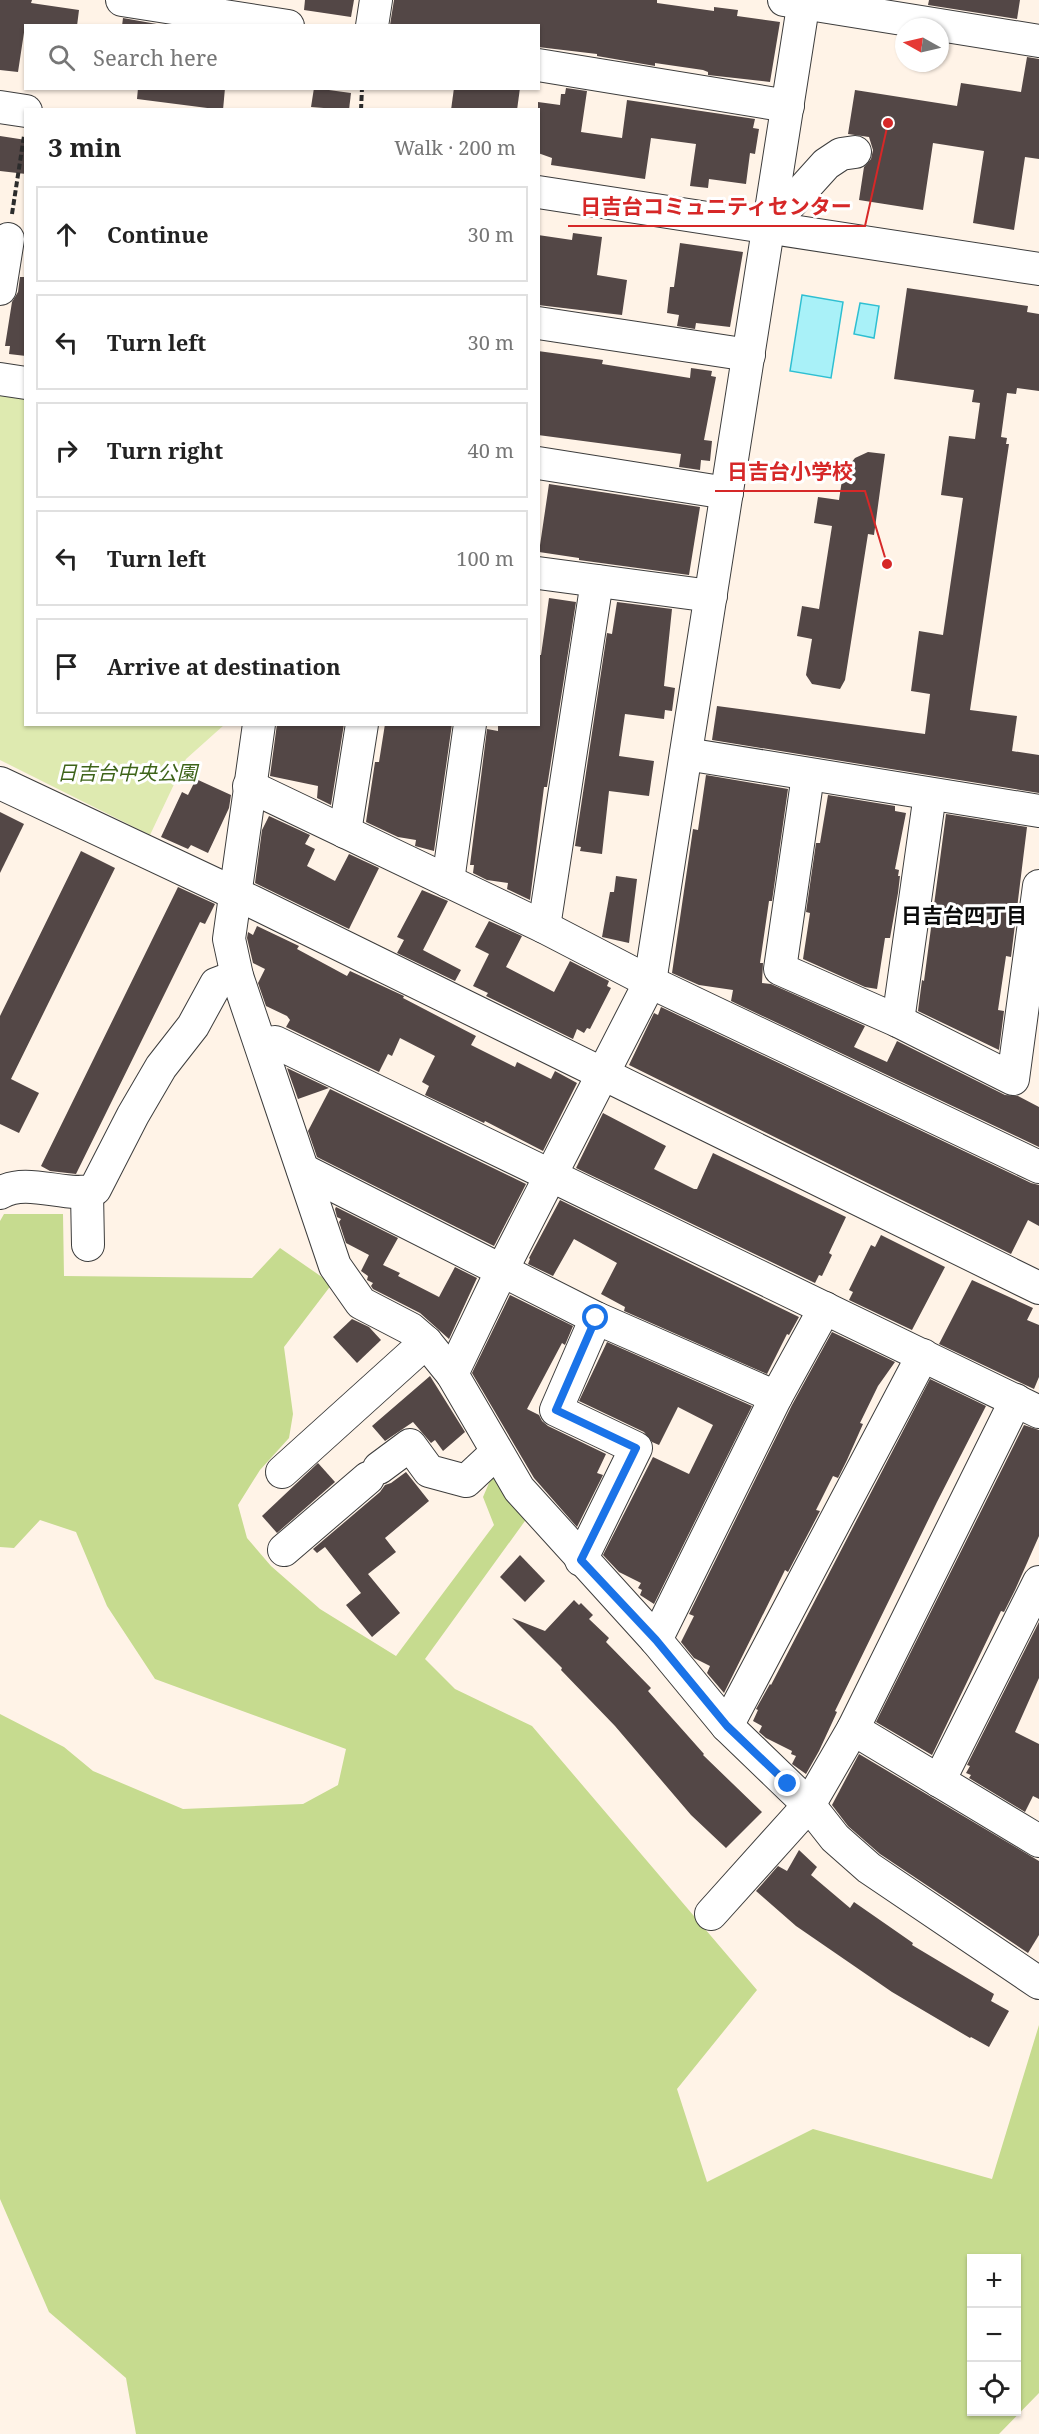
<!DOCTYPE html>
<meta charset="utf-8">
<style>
:root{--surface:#fff;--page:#f6f6f6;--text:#222;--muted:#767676;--line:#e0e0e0}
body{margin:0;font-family:"Noto Serif","Noto Sans JP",serif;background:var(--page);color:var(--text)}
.controls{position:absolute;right:18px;bottom:18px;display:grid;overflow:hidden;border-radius:0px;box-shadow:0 2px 4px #0004}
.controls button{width:54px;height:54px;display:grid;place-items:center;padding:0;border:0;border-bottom:2px solid var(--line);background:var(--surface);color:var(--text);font:30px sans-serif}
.compass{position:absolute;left:895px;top:18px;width:54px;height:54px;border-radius:50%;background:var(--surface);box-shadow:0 2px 4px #0004;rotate:278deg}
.stop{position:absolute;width:18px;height:18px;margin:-14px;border:4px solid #1a73e8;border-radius:50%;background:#fff}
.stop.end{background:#1a73e8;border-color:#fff;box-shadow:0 2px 6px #0008}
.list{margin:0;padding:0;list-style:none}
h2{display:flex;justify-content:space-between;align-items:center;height:78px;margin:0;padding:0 24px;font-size:26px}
h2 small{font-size:20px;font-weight:400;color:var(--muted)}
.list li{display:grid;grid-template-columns:39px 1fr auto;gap:18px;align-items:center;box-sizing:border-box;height:96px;margin:0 12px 12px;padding:0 12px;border:2px solid var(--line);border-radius:0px}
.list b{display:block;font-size:22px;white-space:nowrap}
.list em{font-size:20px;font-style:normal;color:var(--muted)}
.icon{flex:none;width:33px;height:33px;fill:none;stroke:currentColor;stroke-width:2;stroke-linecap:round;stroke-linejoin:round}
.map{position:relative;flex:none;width:1039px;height:2434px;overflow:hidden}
.search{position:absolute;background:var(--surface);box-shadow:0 2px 4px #0004;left:24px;top:24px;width:516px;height:66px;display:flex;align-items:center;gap:15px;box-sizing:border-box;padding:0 21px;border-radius:0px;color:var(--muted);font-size:22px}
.panel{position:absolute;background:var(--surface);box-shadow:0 2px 4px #0004;left:24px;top:108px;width:516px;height:618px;border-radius:0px}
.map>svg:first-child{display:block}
.green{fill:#deeab0}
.forest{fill:#c6db8f;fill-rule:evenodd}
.water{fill:#a9f1f8;stroke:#2ebfd2;stroke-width:1.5}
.building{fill:#534746}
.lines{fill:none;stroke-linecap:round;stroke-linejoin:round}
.minor-casing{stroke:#3d3d3d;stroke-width:34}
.path{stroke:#2c2c2c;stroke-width:4;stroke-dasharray:6 3;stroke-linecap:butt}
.minor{stroke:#fff;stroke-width:32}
.route{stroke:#1a73e8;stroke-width:8}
.labels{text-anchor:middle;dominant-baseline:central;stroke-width:6;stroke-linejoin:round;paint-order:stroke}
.park-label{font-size:20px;font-style:italic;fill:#3d6319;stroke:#fff}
.neighbourhood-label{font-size:21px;font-weight:bold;fill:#0a0a0a;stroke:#fff}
.leader{fill:none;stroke:#d62828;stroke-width:2}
.callout-dot{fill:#d62828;stroke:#fff;stroke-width:2}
.callout-label{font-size:21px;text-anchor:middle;font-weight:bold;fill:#d62828;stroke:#fff;stroke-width:6;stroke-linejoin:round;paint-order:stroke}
</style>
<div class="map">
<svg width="1039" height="2434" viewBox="0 0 1039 2434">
<rect width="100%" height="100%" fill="#fff3e7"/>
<polygon class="green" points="0,377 25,381 26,724 224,725 186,759 150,835 0,760"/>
<path class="forest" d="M4 1214H63L64 1276 252 1278 280 1248 332 1284 284 1347 293 1414 289 1438 260 1470 238 1505 247 1538 271 1566 320 1609 396 1656 494 1525 483 1497 495 1469 530 1514 425 1659 455 1689 532 1726 757 1990 677 2089 707 2182 813 2129 992 2179 1039 2025V2393L999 2434H136L126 2378 49 2312 0 2199V1714L64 1747 93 1771 183 1809 303 1804 338 1785 346 1749 155 1679 107 1606 76 1532 40 1520 14 1548 0 1547V1221ZM972 2258H1016V2412H972Z"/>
<g class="water">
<polygon points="802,295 843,302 831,378 790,371"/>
<polygon points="860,303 879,306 874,338 854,334"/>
</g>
<g class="building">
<polygon points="0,0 32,0 31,3 79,10 77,26 25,26 18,72 0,70"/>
<polygon points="305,0 354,0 351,17 304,10"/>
<polygon points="394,0 657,0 657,3 714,11 714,7 738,10 737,16 780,22 770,82 708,75 708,72 703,70 655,63 655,66 597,56 597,54 538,47 538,26 390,25"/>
<polygon points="929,0 1020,0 1017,19 928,5"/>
<polygon points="123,18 168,26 122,26"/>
<polygon points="1027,57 1039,59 1039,159 1025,157 1014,230 973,223 984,151 933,143 923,210 859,200 864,167 871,159 873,150 869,137 848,134 855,90 957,106 961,83 1021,92"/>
<polygon points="138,88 225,88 223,110 137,99"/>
<polygon points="314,88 351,93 349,110 311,107"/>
<polygon points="454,88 520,88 517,110 451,110"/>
<polygon points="566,88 587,91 581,132 622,138 627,100 755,119 753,128 759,129 755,154 750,153 746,184 709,179 708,188 690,186 696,144 651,138 645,179 551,165 552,158 538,153 538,102 560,105 561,94 565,94"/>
<polygon points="0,136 26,140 26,174 0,171"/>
<polygon points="573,233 602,237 597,275 627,280 622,315 538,305 538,235 572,240"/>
<polygon points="680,243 743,252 730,327 696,323 695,329 677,326 679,315 667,313 670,287 674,287"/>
<polygon points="20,277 26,277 26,356 9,354 10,346 5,346 12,302 18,292"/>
<polygon points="907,288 1028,306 1027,312 1039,314 1039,391 1017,388 1016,394 1007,393 1001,437 1007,438 1006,444 1009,444 970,710 1017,716 1012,751 1039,755 1039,793 712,740 717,706 925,734 930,694 911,691 919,631 943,635 963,498 941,495 949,436 975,439 980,403 972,402 974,390 894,379"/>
<polygon points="538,351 603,360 602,364 690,378 691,368 712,371 711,376 716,377 704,440 712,441 710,461 701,460 700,470 679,467 681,454 538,435"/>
<polygon points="868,452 885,454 874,535 868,534 845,680 840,689 812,684 806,675 812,639 797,636 802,606 819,609 832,526 814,523 818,497 839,500 843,473 855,458"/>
<polygon points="549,484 700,507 689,575 579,560 579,558 539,552"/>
<polygon points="549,598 576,602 547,787 544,787 530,900 507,889 508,883 487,880 473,873 474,865 470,865 487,729 498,731 498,724 538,724 538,655 541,655"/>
<polygon points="617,602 672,609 664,686 675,688 672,711 665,710 664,719 625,714 619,756 654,761 649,796 609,791 602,854 580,851 581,847 575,846 607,633 612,634"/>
<polygon points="277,724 344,724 331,805 317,798 318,786 270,776"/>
<polygon points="385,724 452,724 434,851 415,846 416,840 398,837 366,822 375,762 379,762"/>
<polygon points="706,775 788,789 772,901 769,901 760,963 763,963 762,983 771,984 865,1026 854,1047 887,1062 897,1041 1005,1095 1018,1096 1039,1107 1039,1147 731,1001 733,990 699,985 672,973 693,829 698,830"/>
<polygon points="196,779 231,795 229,808 208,853 191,845 188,849 161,837 182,792 188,795"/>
<polygon points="828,795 895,806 895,811 906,813 895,869 899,870 898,876 900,876 898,893 890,938 885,938 877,989 865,987 803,959 810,913 806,912 816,843 820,843"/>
<polygon points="0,812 24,824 0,873"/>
<polygon points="946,814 1027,827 1011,957 1006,956 998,1010 1004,1011 999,1050 918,1011 922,980 924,981"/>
<polygon points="269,816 310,835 305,844 315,849 307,866 335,881 349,854 379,868 349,929 255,883 262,830"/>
<polygon points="81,851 115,868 11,1079 39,1093 19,1133 0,1124 0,1016"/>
<polygon points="616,876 637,879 629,943 602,937 610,892 614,892"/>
<polygon points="178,887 215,904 205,924 200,922 76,1174 50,1171 41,1166"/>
<polygon points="422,890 448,901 423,950 461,970 455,981 397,953 404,940 397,937"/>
<polygon points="489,921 522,936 506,967 554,992 570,961 609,981 607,986 611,988 590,1029 587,1028 584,1033 577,1029 573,1039 486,996 488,993 473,986 489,954 475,947"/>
<polygon points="257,926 299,946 297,949 347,976 350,971 404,996 403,998 476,1036 471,1045 515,1067 517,1062 551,1079 555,1071 577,1083 543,1151 485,1121 484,1123 425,1095 429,1086 422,1082 435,1056 400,1038 392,1056 388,1054 379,1072 286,1027 290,1020 287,1016 266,1006 258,983 265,969 253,963 247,938 248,932 253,935"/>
<polygon points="661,1007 1031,1183 1039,1185 1039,1226 1028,1220 1011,1254 629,1065 654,1013 658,1015"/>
<polygon points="287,1068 329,1088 298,1099"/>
<polygon points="330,1089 526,1184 494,1246 317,1157 308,1131"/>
<polygon points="603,1113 666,1146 654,1169 694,1189 697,1189 713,1153 846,1217 829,1253 832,1255 822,1276 819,1275 815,1283 576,1168"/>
<polygon points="560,1200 799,1317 789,1335 787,1334 767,1374 624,1311 625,1307 601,1294 617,1263 574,1239 553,1276 528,1264 530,1259 529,1258"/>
<polygon points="336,1207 398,1238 383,1265 400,1273 398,1276 439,1297 455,1267 477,1278 449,1339 420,1313 373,1289 371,1286 373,1283 367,1280 368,1276 361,1271 369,1255 346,1243 339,1222 341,1219 337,1217 335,1209"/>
<polygon points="881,1235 945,1267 912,1330 849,1300 853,1292 849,1290 871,1245 875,1247"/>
<polygon points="972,1280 1033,1308 1027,1320 1039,1325 1039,1377 1034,1389 939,1344"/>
<polygon points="510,1295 573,1326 565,1345 562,1343 527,1409 539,1415 542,1421 548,1426 606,1454 597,1473 603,1475 577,1527 534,1478 472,1373"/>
<polygon points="352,1319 369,1327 381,1340 357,1363 333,1337"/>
<polygon points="832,1332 895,1362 878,1386 860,1423 863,1424 847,1460 838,1478 833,1476 816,1510 820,1511 788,1572 785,1570 724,1693 707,1673 710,1666 694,1658 681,1642 694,1616 689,1614 792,1405"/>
<polygon points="607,1342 752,1406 654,1604 640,1595 642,1590 638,1588 641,1583 619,1572 603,1555 653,1457 689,1474 713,1425 678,1407 659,1445 652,1442 644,1432 579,1401"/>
<polygon points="430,1376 465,1432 443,1451 435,1440 431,1443 413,1422 385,1441 372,1426"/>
<polygon points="930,1379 986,1406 937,1502 835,1711 837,1712 819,1751 806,1774 792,1764 796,1756 791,1754 792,1751 766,1738 759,1732 762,1726 753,1721 758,1710 756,1709 770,1684 771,1685"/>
<polygon points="1024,1425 1039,1430 1039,1536 1015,1590 1004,1612 1001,1611 932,1755 876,1722"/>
<polygon points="318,1463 335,1482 277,1533 262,1516"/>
<polygon points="406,1472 429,1501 385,1538 396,1552 368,1574 400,1613 372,1637 346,1605 361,1593 325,1547 317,1553 313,1549 380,1492 385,1485 391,1483"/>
<polygon points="520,1555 545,1581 525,1602 500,1577"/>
<polygon points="574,1600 579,1605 581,1603 593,1615 589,1619 609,1638 606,1642 651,1688 648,1691 704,1754 703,1755 762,1812 726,1848 691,1815 615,1726 561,1670 562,1668 512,1618 545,1631"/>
<polygon points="1039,1622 1039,1678 1015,1732 1039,1744 1039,1799 1033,1796 1025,1812 969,1778 971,1775 966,1773 970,1766 967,1765"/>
<polygon points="859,1754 1039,1861 1039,1935 1028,1953 880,1854 848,1826 832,1805"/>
<polygon points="799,1850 817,1867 811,1875 850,1908 854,1902 913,1943 912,1945 994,1994 991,2001 1009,2011 989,2047 971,2037 970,2038 892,1992 796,1926 756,1891 778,1866 787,1871"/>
</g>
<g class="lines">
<g class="minor-casing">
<g id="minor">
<polyline points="122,0 288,26"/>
<polyline points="784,0 1039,41"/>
<polyline points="372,26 376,0"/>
<polyline points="538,65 788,106"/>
<polyline points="0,107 26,111"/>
<polyline points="538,192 1039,269"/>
<polyline points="769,227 826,164 841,154 855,152"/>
<polyline points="0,289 8,239"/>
<polyline points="538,323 749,355"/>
<polyline points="0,379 26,383"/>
<polyline points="538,463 727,493"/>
<polyline points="538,573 711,596"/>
<polyline points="259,724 229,939 237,976 335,1266 361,1303 411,1329 426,1342 452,1374 519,1489 656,1640 727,1726 809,1805 835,1838 869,1868 1039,1983"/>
<polyline points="686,754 1039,811"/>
<polyline points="808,775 780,969 898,1021 1013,1079 1039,886"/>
<polyline points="0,783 253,902 1039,1288"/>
<polyline points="249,786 544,927 650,982 1039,1167"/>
<polyline points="345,832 362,724"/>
<polyline points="448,881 470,724"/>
<polyline points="544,927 597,581"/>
<polyline points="898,1021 930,794"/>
<polyline points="261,1045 275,1042 1039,1412"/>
<polyline points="303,1170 596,1318 776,1397"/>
<path d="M0 1193C28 1176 70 1200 95 1189L133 1115 161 1067 193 1026 216 984 237 976"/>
<polyline points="87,1193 88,1245"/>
<polyline points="452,1374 502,1270 650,982 804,0"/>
<polyline points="379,1468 410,1445 429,1471 466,1481 496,1453"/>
<polyline points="282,1472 426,1342"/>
<polyline points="284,1550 368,1478"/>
<polyline points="581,1560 636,1448 556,1410 596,1318"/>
<polyline points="656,1640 776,1397 825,1308"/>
<polyline points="727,1726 923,1355"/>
<polyline points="853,1729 1039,1841"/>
<polyline points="939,1781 1039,1582"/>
<polyline points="711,1914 809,1805 853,1729 1016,1400"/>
</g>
</g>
<g class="path">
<polyline points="361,110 362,88"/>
<polyline points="12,214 24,136"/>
</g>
<use href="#minor" class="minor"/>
</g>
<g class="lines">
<polyline class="route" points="596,1318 556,1410 636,1448 581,1560 656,1640 727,1726 788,1784"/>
</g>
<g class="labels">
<g class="park-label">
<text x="127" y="772">日吉台中央公園</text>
</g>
<g class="neighbourhood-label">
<text x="964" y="915">日吉台四丁目</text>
</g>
</g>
<path class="leader" d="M888 123L865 226H568M887 564L865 491H715"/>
<g class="callout-dot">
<circle cx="888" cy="123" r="6"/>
<circle cx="887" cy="564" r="6"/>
</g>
<g class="callout-label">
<text x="716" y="214">日吉台コミュニティセンター</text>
<text x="790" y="479">日吉台小学校</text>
</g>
</svg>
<div class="controls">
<button>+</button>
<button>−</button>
<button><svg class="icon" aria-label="locate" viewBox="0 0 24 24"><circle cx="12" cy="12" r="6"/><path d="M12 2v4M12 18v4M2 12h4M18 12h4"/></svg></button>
</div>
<svg class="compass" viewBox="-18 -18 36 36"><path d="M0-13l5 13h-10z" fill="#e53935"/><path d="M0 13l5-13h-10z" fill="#767676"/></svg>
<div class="stop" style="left:596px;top:1318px"></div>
<div class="stop end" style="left:788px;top:1784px"></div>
<div class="search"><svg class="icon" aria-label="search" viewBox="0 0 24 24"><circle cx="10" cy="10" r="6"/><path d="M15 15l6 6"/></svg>Search here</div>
<section class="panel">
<h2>3 min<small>Walk · 200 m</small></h2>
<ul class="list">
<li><svg class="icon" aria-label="ahead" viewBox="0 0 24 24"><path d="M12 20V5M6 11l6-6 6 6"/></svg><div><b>Continue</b></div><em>30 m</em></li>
<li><svg class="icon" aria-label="left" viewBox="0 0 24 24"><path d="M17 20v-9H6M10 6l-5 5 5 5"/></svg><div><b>Turn left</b></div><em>30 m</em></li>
<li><svg class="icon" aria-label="right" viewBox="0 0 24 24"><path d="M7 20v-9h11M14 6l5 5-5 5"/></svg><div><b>Turn right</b></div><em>40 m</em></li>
<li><svg class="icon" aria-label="left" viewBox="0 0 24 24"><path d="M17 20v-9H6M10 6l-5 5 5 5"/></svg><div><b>Turn left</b></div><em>100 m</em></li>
<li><svg class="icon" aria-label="arrive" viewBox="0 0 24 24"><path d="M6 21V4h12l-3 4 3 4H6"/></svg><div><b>Arrive at destination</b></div></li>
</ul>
</section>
</div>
